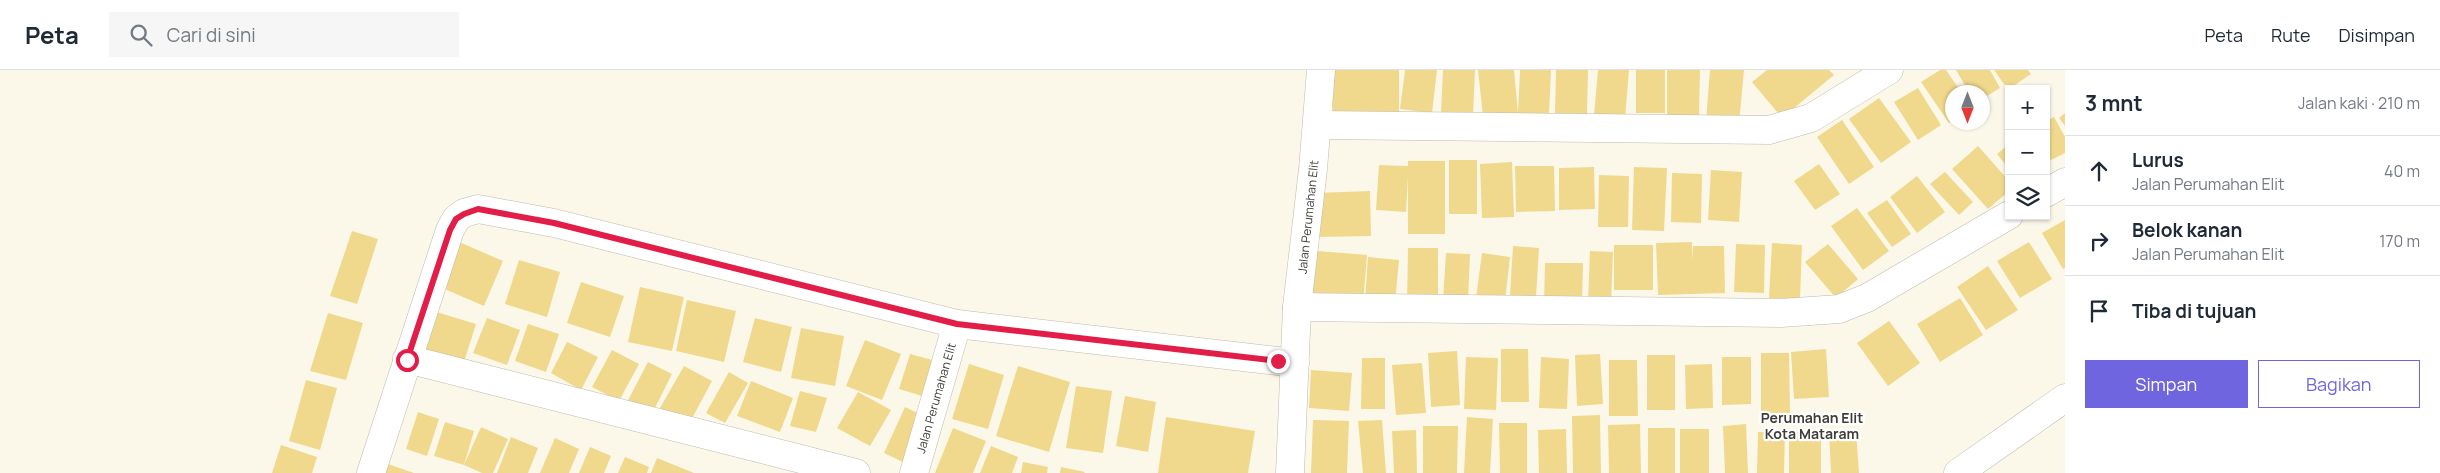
<!DOCTYPE html>
<html lang="id">
<meta charset="utf-8">
<style>
:root{--surface:#fff;--page:#f6f6f7;--text:#1f2937;--muted:#747a83;--line:#e0e1e3;--accent:#6f65df}
body{margin:0;font-family:Manrope,sans-serif;background:var(--page);color:var(--text)}
.controls{position:absolute;right:15px;top:15px;display:grid;overflow:hidden;border-radius:0px;box-shadow:0 1px 4px #0004}
.controls button{width:45px;height:45px;display:grid;place-items:center;padding:0;border:0;border-bottom:1px solid var(--line);background:var(--surface);color:var(--text);font:25px sans-serif}
.compass{position:absolute;left:1945px;top:15px;width:45px;height:45px;border-radius:50%;background:var(--surface);box-shadow:0 1px 4px #0004;rotate:180deg}
.stop{position:absolute;width:15px;height:15px;margin:-11px;border:4px solid #e11d48;border-radius:50%;background:#fff}
.stop.end{background:#e11d48;border-color:#fff;box-shadow:0 1px 5px #0008}
.list{margin:0;padding:0;list-style:none}
h2{display:flex;justify-content:space-between;align-items:center;height:65px;margin:0;padding:0 20px;font-size:21px}
h2 small{font-size:16px;font-weight:400;color:var(--muted)}
.list li{display:grid;grid-template-columns:32px 1fr auto;gap:15px;align-items:center;box-sizing:border-box;height:70px;padding:0 20px;border-top:1px solid var(--line)}
.list b{display:block;font-size:19px;white-space:nowrap}
.list p{margin:0;font-size:16px;white-space:nowrap;color:var(--muted)}
.list em{font-size:16px;font-style:normal;color:var(--muted)}
.actions{display:flex;gap:10px;padding:15px 20px}
.actions a{flex:1;padding:11px 0;border:1px solid var(--accent);border-radius:0px;text-align:center;font-size:18px;color:var(--accent)}
.actions .main{background:var(--accent);color:#fff}
.icon{flex:none;width:28px;height:28px;fill:none;stroke:currentColor;stroke-width:2;stroke-linecap:round;stroke-linejoin:round}
.map{position:relative;flex:none;width:2065px;height:403px;overflow:hidden}
header{display:flex;align-items:center;gap:30px;box-sizing:border-box;height:70px;padding:0 25px;background:var(--surface);border-bottom:1px solid var(--line)}
header strong{font-size:24px}
nav{display:flex;gap:28px;margin-inline-start:auto;font-size:18px}
.search{width:350px;height:45px;background:var(--page);display:flex;align-items:center;gap:12px;box-sizing:border-box;padding:0 18px;border-radius:0px;color:var(--muted);font-size:19px}
main{display:flex}
aside{flex:1;background:var(--surface)}
.map>svg:first-child{display:block}
.building{fill:#f0d98c}
.lines{fill:none;stroke-linecap:round;stroke-linejoin:round}
.minor-casing{stroke:#bebaac;stroke-width:29}
.minor{stroke:#fff;stroke-width:28}
.route{stroke:#e11d48;stroke-width:6}
.labels{text-anchor:middle;dominant-baseline:central;stroke-width:4.5;stroke-linejoin:round;paint-order:stroke}
.street-label{font-size:12px;fill:#3f3d37;stroke:#fff}
.neighbourhood-label{font-size:14px;font-weight:bold;fill:#3f3d37;stroke:#fff}
</style>
<header>
<strong>Peta</strong>
<div class="search"><svg class="icon" aria-label="search" viewBox="0 0 24 24"><circle cx="10" cy="10" r="6"/><path d="M15 15l6 6"/></svg>Cari di sini</div>
<nav><a>Peta</a><a>Rute</a><a>Disimpan</a></nav>
</header>
<main>
<div class="map">
<svg width="2065" height="403" viewBox="0 0 2065 403">
<rect width="100%" height="100%" fill="#fcf8e9"/>
<g class="building">
<polygon points="1333,0 1399,0 1399,44 1333,45"/>
<polygon points="1405,0 1437,0 1432,43 1400,39"/>
<polygon points="1443,0 1475,0 1473,45 1441,44"/>
<polygon points="1478,0 1514,0 1518,43 1520,0 1551,0 1549,44 1518,43 1483,46"/>
<polygon points="1556,0 1588,0 1587,46 1555,45"/>
<polygon points="1598,0 1629,0 1625,49 1594,46"/>
<rect x="1636" y="0" width="29" height="43"/>
<polygon points="1667,0 1700,0 1699,47 1667,47"/>
<polygon points="1710,0 1744,0 1739,54 1706,51"/>
<polygon points="1767,0 1829,0 1834,5 1782,48 1752,12"/>
<polygon points="1940,0 1946,0 1961,22 1952,22 1952,51 1949,53 1921,12"/>
<polygon points="1956,0 1990,0 2000,18 1982,29 1982,22 1969,22"/>
<polygon points="1994,0 2028,0 2031,4 2009,19 2009,21"/>
<polygon points="1918,18 1941,55 1918,70 1894,32"/>
<polygon points="1879,28 1911,72 1881,93 1849,49"/>
<polygon points="2065,43 2065,56 2059,48"/>
<polygon points="2054,47 2065,67 2065,83 2047,92 2046,51"/>
<polygon points="1842,50 1874,97 1849,114 1817,67"/>
<polygon points="2009,74 2009,99 1997,84"/>
<polygon points="1978,76 2009,111 2009,121 1988,139 1952,99"/>
<rect x="1449" y="90" width="28" height="54"/>
<polygon points="1408,91 1445,91 1445,164 1408,164 1408,107 1406,142 1376,140 1379,95 1408,96"/>
<polygon points="1512,92 1514,147 1482,148 1480,94"/>
<polygon points="1819,94 1840,124 1815,140 1794,111"/>
<polygon points="1515,96 1554,96 1555,141 1516,142"/>
<polygon points="1594,97 1595,139 1559,140 1559,98"/>
<polygon points="1634,97 1667,98 1664,161 1632,160"/>
<polygon points="1711,100 1742,102 1739,152 1708,150"/>
<polygon points="1945,102 1973,132 1959,145 1930,114"/>
<polygon points="1672,103 1702,104 1701,153 1671,152"/>
<polygon points="1599,105 1629,106 1628,157 1598,157"/>
<polygon points="1917,106 1945,142 1917,163 1890,127"/>
<polygon points="1370,121 1371,166 1316,167 1315,123"/>
<polygon points="1887,130 1911,164 1892,177 1867,143"/>
<polygon points="1857,138 1889,181 1863,200 1831,156"/>
<polygon points="2065,150 2065,198 2063,199 2042,163"/>
<polygon points="352,161 378,169 357,234 330,226"/>
<polygon points="459,172 503,191 484,236 440,217"/>
<polygon points="1692,172 1692,191 1693,176 1724,176 1725,223 1658,225 1656,173"/>
<polygon points="2029,172 2052,209 2020,228 1997,191"/>
<polygon points="1772,173 1802,175 1800,229 1769,228"/>
<polygon points="1736,174 1765,175 1764,223 1734,222"/>
<polygon points="1828,174 1858,209 1836,228 1805,192"/>
<rect x="1614" y="175" width="39" height="45"/>
<polygon points="1513,176 1539,178 1536,227 1510,225"/>
<polygon points="1408,178 1438,178 1438,233 1407,233"/>
<polygon points="1306,180 1367,185 1363,234 1303,229"/>
<polygon points="1590,181 1613,182 1611,233 1588,233"/>
<polygon points="1446,183 1470,184 1468,231 1443,230"/>
<polygon points="1482,183 1510,187 1505,231 1476,228"/>
<polygon points="1368,187 1399,190 1395,233 1365,230"/>
<polygon points="519,190 560,202 547,247 505,234"/>
<polygon points="1545,193 1583,193 1582,233 1544,233"/>
<polygon points="1988,196 2018,240 1986,260 1957,217"/>
<polygon points="581,212 624,226 610,267 567,253"/>
<polygon points="640,217 684,227 672,281 628,272"/>
<polygon points="1960,228 1983,265 1940,292 1917,254"/>
<polygon points="687,230 736,241 724,292 676,281"/>
<polygon points="433,241 476,254 464,292 422,279"/>
<polygon points="328,243 363,253 346,310 310,301"/>
<polygon points="487,248 520,260 507,295 473,283"/>
<polygon points="755,248 792,257 781,302 743,292"/>
<polygon points="1889,251 1920,293 1888,316 1857,273"/>
<polygon points="528,254 559,264 546,302 515,291"/>
<polygon points="801,258 844,266 835,316 791,308"/>
<polygon points="865,270 901,284 882,330 846,316"/>
<polygon points="567,272 598,287 581,320 551,303"/>
<polygon points="1501,279 1528,279 1529,332 1501,332"/>
<polygon points="1826,279 1829,327 1794,329 1791,282"/>
<polygon points="612,280 639,294 619,331 592,317"/>
<polygon points="1457,281 1460,335 1431,337 1428,283"/>
<polygon points="1761,283 1789,283 1790,343 1761,343"/>
<polygon points="910,284 943,293 932,329 899,319"/>
<polygon points="1600,284 1603,334 1577,336 1575,285"/>
<rect x="1647" y="285" width="28" height="55"/>
<polygon points="1466,287 1498,288 1496,340 1464,339"/>
<polygon points="1541,287 1569,289 1567,339 1539,338"/>
<polygon points="1722,287 1751,287 1751,334 1722,335"/>
<polygon points="1362,288 1385,288 1385,339 1361,339"/>
<polygon points="1609,290 1637,290 1638,346 1609,346"/>
<polygon points="648,292 672,304 651,346 626,334"/>
<polygon points="1422,293 1426,343 1396,345 1392,295"/>
<polygon points="969,294 1004,305 988,359 952,349"/>
<polygon points="1712,294 1713,338 1686,339 1685,295"/>
<polygon points="684,296 712,311 689,354 660,338"/>
<polygon points="1018,296 1070,312 1049,382 996,366"/>
<polygon points="1311,300 1352,303 1349,341 1309,338"/>
<polygon points="729,302 748,313 725,353 706,343"/>
<polygon points="306,310 337,318 320,380 289,371"/>
<polygon points="751,311 793,328 780,362 737,346"/>
<polygon points="1076,316 1112,321 1103,383 1066,378"/>
<polygon points="800,321 827,328 816,362 790,356"/>
<polygon points="858,322 891,340 870,376 837,358"/>
<polygon points="1125,326 1156,332 1148,382 1116,376"/>
<polygon points="905,337 928,348 907,394 884,383"/>
<polygon points="418,342 439,349 427,386 406,379"/>
<polygon points="1600,345 1601,403 1573,403 1572,346"/>
<polygon points="1166,347 1255,361 1248,403 1158,403"/>
<polygon points="1467,347 1493,349 1490,403 1464,403"/>
<polygon points="1313,350 1349,351 1347,403 1311,403"/>
<polygon points="1382,350 1386,403 1363,403 1358,351"/>
<polygon points="445,352 474,361 464,395 434,386"/>
<polygon points="1499,353 1527,353 1527,403 1500,403"/>
<polygon points="1640,354 1641,403 1609,403 1608,355"/>
<polygon points="1746,354 1748,403 1725,403 1723,356"/>
<polygon points="1423,356 1458,356 1457,403 1423,403"/>
<polygon points="481,357 508,369 493,403 482,403 464,395"/>
<polygon points="953,358 986,371 973,403 935,403"/>
<rect x="1648" y="358" width="27" height="45"/>
<polygon points="1566,359 1567,403 1539,403 1538,360"/>
<rect x="1680" y="359" width="29" height="44"/>
<polygon points="1416,360 1417,403 1394,403 1392,361"/>
<polygon points="1856,360 1859,403 1831,403 1829,361"/>
<polygon points="1758,362 1785,362 1784,403 1757,403"/>
<rect x="1789" y="362" width="32" height="41"/>
<polygon points="511,367 538,378 528,403 497,403"/>
<polygon points="555,368 579,379 569,403 540,403"/>
<polygon points="281,375 317,387 312,403 272,403"/>
<polygon points="991,376 1018,387 1012,403 980,403"/>
<polygon points="590,377 611,386 604,403 579,403"/>
<polygon points="625,387 649,397 647,403 618,403"/>
<polygon points="657,388 694,403 651,403"/>
<polygon points="1023,392 1048,397 1047,403 1021,403"/>
<polygon points="385,393 414,403 381,403"/>
<polygon points="1061,397 1085,402 1084,403 1060,403"/>
</g>
<g class="lines">
<g class="minor-casing">
<g id="minor">
<polyline points="1318,55 1769,60 1811,48 1889,0"/>
<polyline points="2046,123 2065,112"/>
<polyline points="1297,237 1781,243 1839,239 1867,228 2009,145"/>
<polyline points="407,289 856,403"/>
<polyline points="371,403 450,160 456,149 464,143 478,139 554,153 957,254 1295,293"/>
<polyline points="914,403 957,254"/>
<polyline points="1290,403 1297,237 1313,99 1321,0"/>
<polyline points="1958,403 2065,328"/>
</g>
</g>
<use href="#minor" class="minor"/>
</g>
<g class="lines">
<polyline class="route" points="407,290 450,160 456,149 464,144 478,139 554,153 957,254 1278,291"/>
</g>
<g class="labels">
<g class="street-label">
<text transform="translate(1308 147) rotate(-84)">Jalan Perumahan Elit</text>
<text transform="translate(936 328) rotate(-74)">Jalan Perumahan Elit</text>
</g>
<g class="neighbourhood-label">
<text x="1812" y="347">Perumahan Elit<tspan x="1812" dy="16">Kota Mataram</tspan></text>
</g>
</g>
</svg>
<div class="controls">
<button>+</button>
<button>−</button>
<button><svg class="icon" aria-label="layers" viewBox="0 0 24 24"><path d="M12 4l9 5-9 5-9-5zM3 14l9 5 9-5"/></svg></button>
</div>
<svg class="compass" viewBox="-18 -18 36 36"><path d="M0-13l5 13h-10z" fill="#e53935"/><path d="M0 13l5-13h-10z" fill="#747a83"/></svg>
<div class="stop" style="left:407px;top:290px"></div>
<div class="stop end" style="left:1278px;top:291px"></div>
</div>
<aside>
<h2>3 mnt<small>Jalan kaki · 210 m</small></h2>
<ul class="list">
<li><svg class="icon" aria-label="ahead" viewBox="0 0 24 24"><path d="M12 20V5M6 11l6-6 6 6"/></svg><div><b>Lurus</b><p>Jalan Perumahan Elit</p></div><em>40 m</em></li>
<li><svg class="icon" aria-label="right" viewBox="0 0 24 24"><path d="M7 20v-9h11M14 6l5 5-5 5"/></svg><div><b>Belok kanan</b><p>Jalan Perumahan Elit</p></div><em>170 m</em></li>
<li><svg class="icon" aria-label="arrive" viewBox="0 0 24 24"><path d="M6 21V4h12l-3 4 3 4H6"/></svg><div><b>Tiba di tujuan</b></div></li>
</ul>
<div class="actions"><a class="main">Simpan</a><a>Bagikan</a></div>
</aside>
</main>
